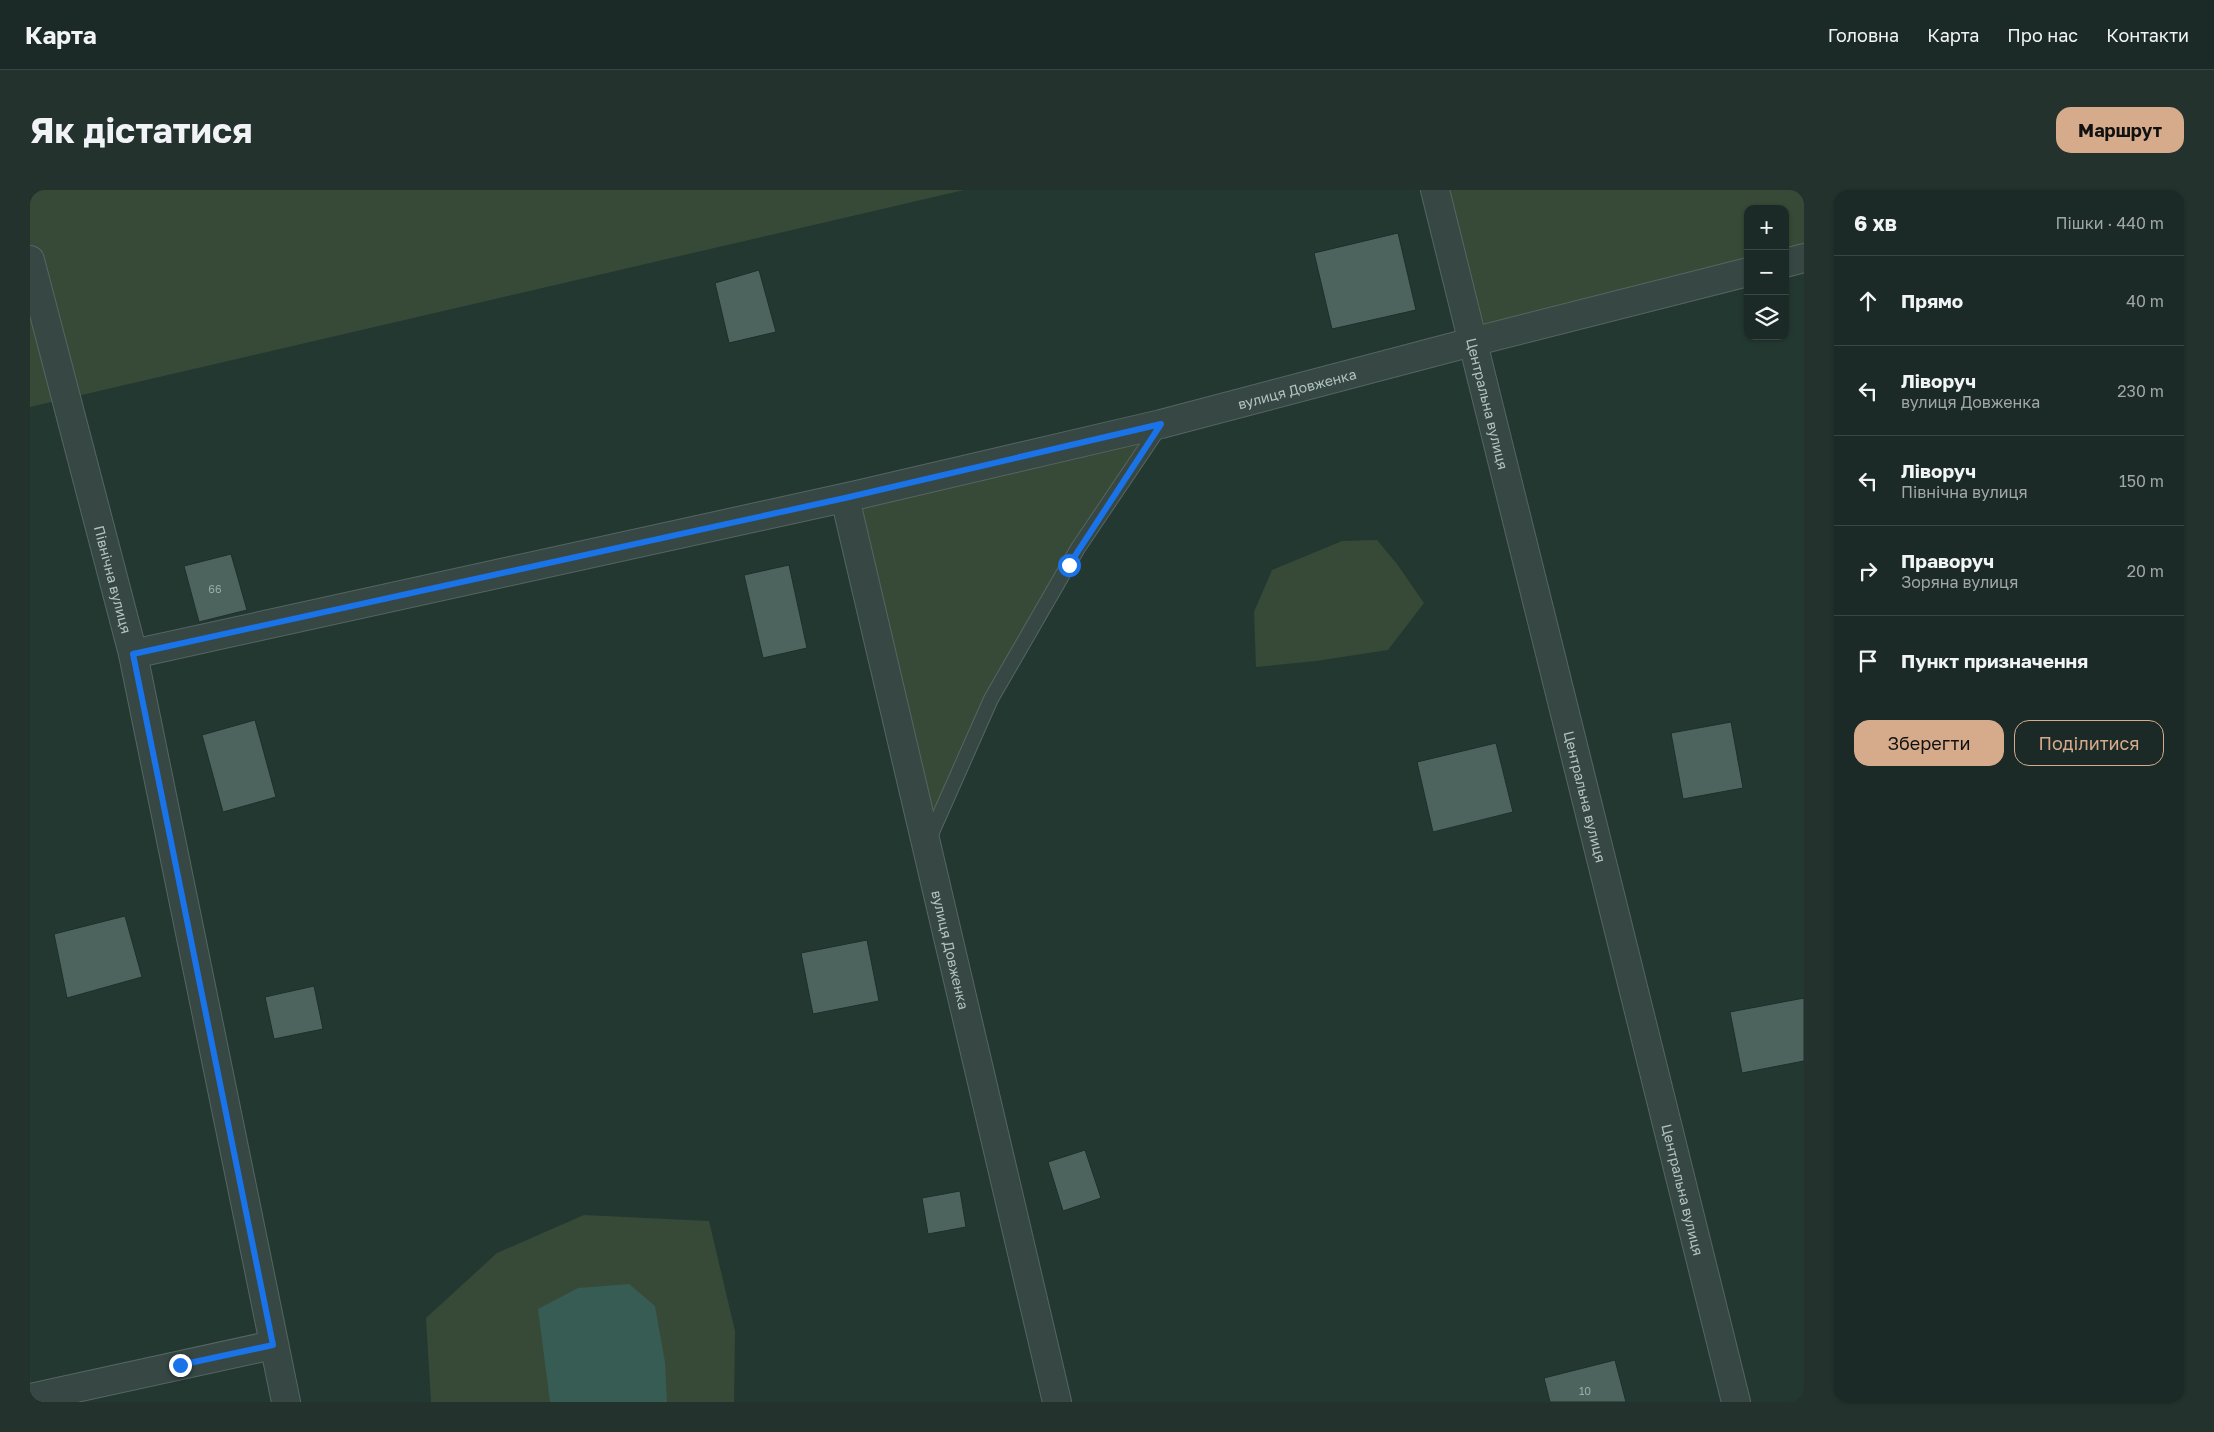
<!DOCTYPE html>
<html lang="uk">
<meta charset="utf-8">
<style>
:root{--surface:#1b2a26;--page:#24322e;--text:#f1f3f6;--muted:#a0a7a7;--line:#394643;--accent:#d6ab8b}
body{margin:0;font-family:"Golos Text",sans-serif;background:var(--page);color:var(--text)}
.controls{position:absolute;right:15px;top:15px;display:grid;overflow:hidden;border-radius:10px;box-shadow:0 1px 4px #0004}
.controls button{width:45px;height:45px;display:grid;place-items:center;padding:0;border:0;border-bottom:1px solid var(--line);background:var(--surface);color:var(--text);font:25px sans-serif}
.stop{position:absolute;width:15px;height:15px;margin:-11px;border:4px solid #1a73e8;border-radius:50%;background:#fff}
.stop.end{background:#1a73e8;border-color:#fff;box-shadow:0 1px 5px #0008}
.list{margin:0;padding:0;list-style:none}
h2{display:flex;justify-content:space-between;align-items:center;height:65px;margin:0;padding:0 20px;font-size:21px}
h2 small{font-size:16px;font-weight:400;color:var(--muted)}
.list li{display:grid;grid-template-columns:32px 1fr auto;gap:15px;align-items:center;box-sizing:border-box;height:90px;padding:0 20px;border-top:1px solid var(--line)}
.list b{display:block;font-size:19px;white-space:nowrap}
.list p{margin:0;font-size:16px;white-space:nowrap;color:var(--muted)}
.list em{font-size:16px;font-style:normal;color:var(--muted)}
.actions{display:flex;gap:10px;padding:15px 20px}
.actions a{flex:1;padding:11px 0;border:1px solid var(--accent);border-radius:15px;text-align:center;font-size:18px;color:var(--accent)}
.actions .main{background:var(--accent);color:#111}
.icon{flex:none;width:28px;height:28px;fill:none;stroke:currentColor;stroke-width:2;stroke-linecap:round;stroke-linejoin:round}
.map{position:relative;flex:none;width:1774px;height:1212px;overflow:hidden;border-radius:15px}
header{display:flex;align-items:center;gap:30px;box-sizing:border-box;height:70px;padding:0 25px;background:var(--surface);border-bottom:1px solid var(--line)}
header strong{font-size:24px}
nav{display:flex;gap:28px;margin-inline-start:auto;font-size:18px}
.intro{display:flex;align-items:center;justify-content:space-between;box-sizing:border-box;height:120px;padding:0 30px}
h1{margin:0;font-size:35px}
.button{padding:12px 22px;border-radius:15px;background:var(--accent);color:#111;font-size:18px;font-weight:700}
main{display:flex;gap:30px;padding:0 30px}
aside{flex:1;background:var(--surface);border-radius:15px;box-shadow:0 1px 4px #0004}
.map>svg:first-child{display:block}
.green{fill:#374937}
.water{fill:#375c53}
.building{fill:#4c635e;stroke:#1e2f2b}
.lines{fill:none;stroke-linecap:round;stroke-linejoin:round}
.lane-casing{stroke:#556662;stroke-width:16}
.street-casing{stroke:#556662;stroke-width:30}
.lane{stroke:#374844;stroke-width:14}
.street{stroke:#374844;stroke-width:28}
.route{stroke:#1a73e8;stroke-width:6}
.labels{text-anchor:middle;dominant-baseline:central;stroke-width:4;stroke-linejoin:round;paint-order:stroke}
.number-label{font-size:11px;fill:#98aca8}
.street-label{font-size:14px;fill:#b2c4c0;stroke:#1c2d29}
</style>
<header>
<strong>Карта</strong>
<nav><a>Головна</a><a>Карта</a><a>Про нас</a><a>Контакти</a></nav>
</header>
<div class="intro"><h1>Як дістатися</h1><a class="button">Маршрут</a></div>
<main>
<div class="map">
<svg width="1774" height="1212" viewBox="0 0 1774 1212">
<rect width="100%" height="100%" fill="#243832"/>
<g class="green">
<polygon points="0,0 934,0 0,217"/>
<polygon points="1405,0 1774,0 1774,78 1755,82 1755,19 1718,19 1718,91 1442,152"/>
<polygon points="1131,234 961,509 896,654 827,305"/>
<polygon points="1347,350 1367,374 1394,413 1358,460 1286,471 1226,477 1224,422 1242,380 1312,351"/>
<polygon points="554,1025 679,1031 705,1141 704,1212 401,1212 396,1128 467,1063"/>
</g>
<polygon class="water" points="599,1094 625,1116 635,1172 637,1212 520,1212 508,1119 548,1098"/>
<g class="building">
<polygon points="1368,43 1386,120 1302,139 1284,63"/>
<polygon points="729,80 746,142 699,153 685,93"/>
<polygon points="201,364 217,420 169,432 154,376"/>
<polygon points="759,375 777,458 733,468 714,385"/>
<polygon points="225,530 246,607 193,622 172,545"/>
<polygon points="1701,532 1713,598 1653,609 1641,543"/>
<polygon points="1466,553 1483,622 1403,642 1387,572"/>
<polygon points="95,726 112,787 37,808 24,744"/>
<polygon points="837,750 849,811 783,824 771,763"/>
<polygon points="284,796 293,839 244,849 235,807"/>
<polygon points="1774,808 1774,871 1712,883 1700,822"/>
<polygon points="1055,960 1071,1008 1033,1021 1018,972"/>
<polygon points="930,1001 936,1037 898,1044 892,1008"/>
<polygon points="1585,1170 1596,1212 1520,1212 1514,1188"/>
</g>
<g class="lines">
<g class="lane-casing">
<polyline id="lane" points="899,649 961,509 1048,358 1131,235"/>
</g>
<g class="street-casing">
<g id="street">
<path id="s1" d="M1405 0 1706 1212"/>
<path id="s2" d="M0 70 103 464 256 1212"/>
<polyline points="1755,73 1774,68"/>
<path id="s3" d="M815 308 1027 1212"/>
<path id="s4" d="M103 464 827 305 1131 234 1442 152 1718 82"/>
<polyline points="0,1208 243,1155"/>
</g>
</g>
<use href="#lane" class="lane"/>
<use href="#street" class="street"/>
</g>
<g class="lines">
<polyline class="route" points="150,1175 243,1155 103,464 815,308 1131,234 1039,375"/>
</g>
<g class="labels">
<g class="number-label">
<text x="185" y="398">66</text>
<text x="1555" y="1200">10</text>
</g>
<g class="street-label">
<text stroke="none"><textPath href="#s4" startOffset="1194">вулиця Довженка</textPath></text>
<text stroke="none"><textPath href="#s1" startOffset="220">Центральна вулиця</textPath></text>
<text stroke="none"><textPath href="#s2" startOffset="330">Північна вулиця</textPath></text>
<text stroke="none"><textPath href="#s1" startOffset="625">Центральна вулиця</textPath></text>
<text stroke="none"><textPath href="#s3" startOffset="464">вулиця Довженка</textPath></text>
<text stroke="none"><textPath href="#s1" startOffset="1030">Центральна вулиця</textPath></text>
</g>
</g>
</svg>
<div class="controls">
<button>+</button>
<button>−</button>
<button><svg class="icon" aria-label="layers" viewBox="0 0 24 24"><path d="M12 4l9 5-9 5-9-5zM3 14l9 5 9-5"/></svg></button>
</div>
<div class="stop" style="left:1039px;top:375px"></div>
<div class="stop end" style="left:150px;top:1175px"></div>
</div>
<aside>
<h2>6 хв<small>Пішки · 440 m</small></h2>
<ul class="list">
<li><svg class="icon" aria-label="ahead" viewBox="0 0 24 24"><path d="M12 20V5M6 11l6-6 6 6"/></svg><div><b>Прямо</b></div><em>40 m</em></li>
<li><svg class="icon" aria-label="left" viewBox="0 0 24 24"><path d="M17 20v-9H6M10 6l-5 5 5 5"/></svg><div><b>Ліворуч</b><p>вулиця Довженка</p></div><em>230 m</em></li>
<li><svg class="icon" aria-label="left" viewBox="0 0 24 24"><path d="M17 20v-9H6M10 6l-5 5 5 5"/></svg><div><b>Ліворуч</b><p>Північна вулиця</p></div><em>150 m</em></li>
<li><svg class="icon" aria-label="right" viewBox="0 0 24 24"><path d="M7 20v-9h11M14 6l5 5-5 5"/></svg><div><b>Праворуч</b><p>Зоряна вулиця</p></div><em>20 m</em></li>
<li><svg class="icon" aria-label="arrive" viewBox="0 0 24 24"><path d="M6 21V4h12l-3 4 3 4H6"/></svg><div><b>Пункт призначення</b></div></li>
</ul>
<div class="actions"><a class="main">Зберегти</a><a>Поділитися</a></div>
</aside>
</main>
